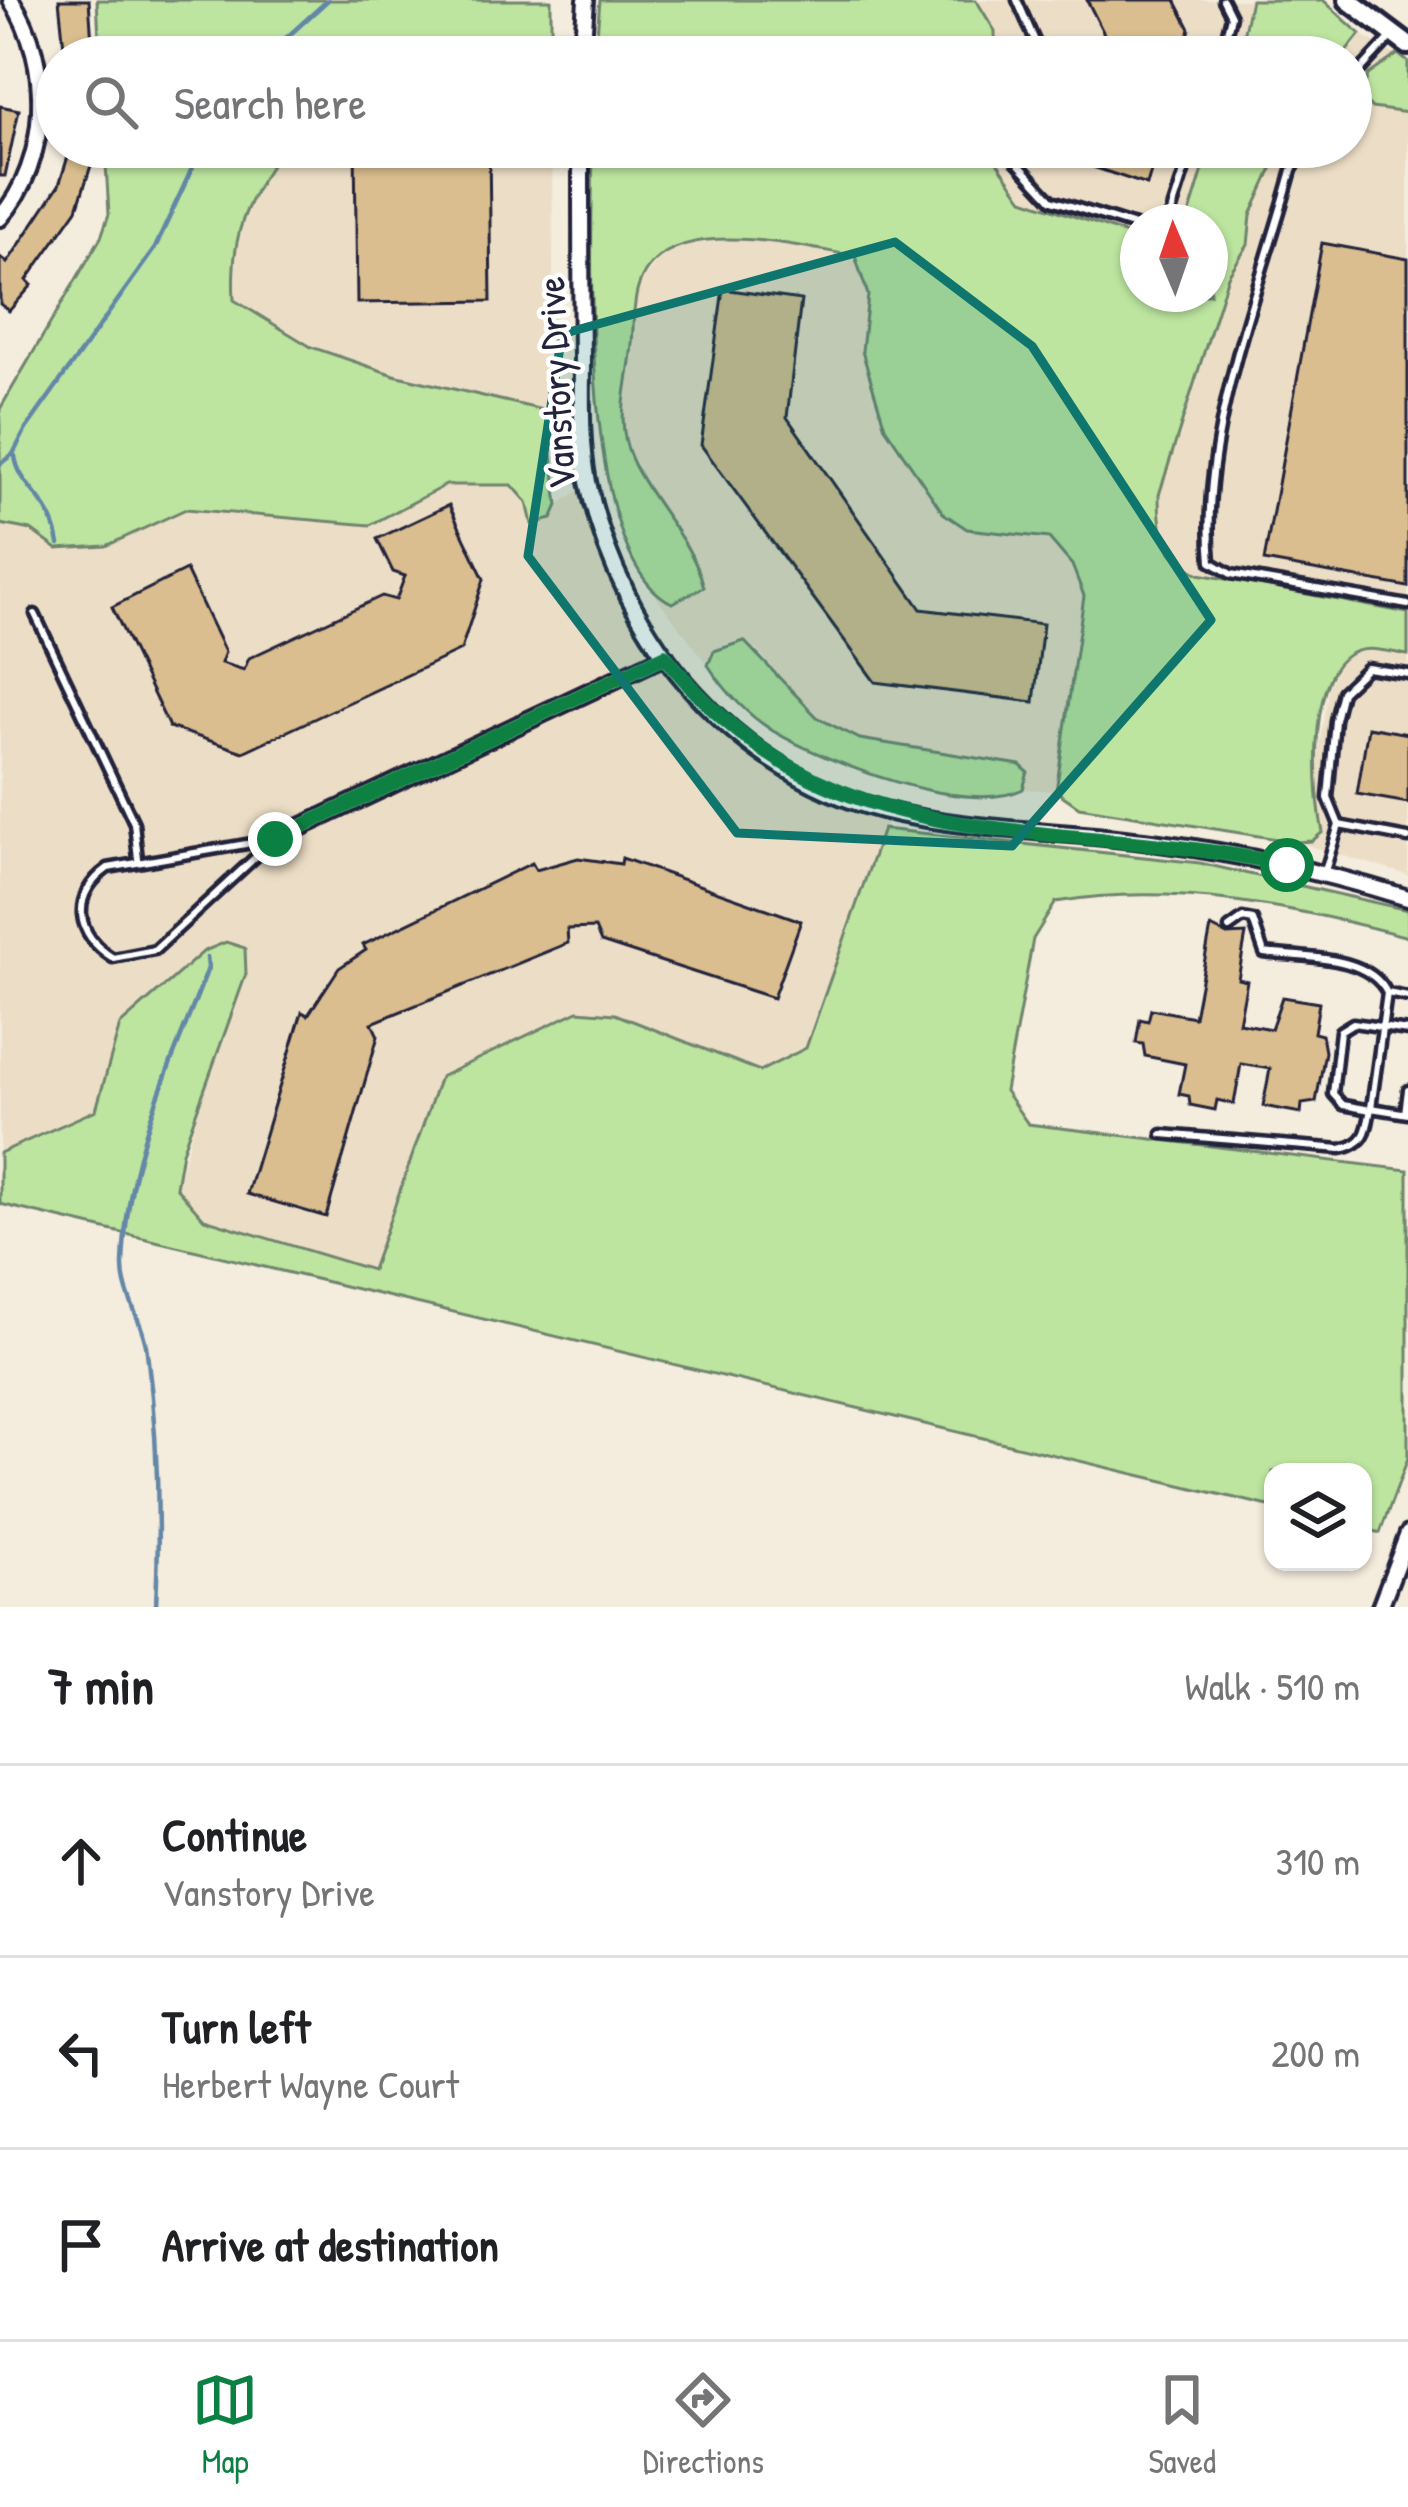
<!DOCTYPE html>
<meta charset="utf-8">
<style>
:root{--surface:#fff;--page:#f2f2f2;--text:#202124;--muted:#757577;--line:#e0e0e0;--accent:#0b8043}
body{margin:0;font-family:"Patrick Hand",sans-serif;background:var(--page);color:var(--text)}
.controls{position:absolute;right:36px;bottom:36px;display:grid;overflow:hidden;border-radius:24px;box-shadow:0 3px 9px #0004}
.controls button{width:108px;height:108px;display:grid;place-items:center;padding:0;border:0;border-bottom:3px solid var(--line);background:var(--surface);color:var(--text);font:60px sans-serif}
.compass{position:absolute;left:1120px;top:204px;width:108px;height:108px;border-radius:50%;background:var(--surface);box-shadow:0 3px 9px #0004;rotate:358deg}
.stop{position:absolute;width:36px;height:36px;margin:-27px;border:9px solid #0b8043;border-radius:50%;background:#fff}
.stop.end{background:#0b8043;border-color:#fff;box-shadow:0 3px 12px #0008}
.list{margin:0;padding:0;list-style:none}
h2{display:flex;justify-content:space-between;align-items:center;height:156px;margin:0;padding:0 48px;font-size:51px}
h2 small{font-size:39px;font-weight:400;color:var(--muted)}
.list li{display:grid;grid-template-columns:78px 1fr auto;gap:36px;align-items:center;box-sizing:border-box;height:192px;padding:0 48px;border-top:3px solid var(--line)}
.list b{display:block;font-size:45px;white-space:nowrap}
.list p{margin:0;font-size:39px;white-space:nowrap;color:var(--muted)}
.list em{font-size:39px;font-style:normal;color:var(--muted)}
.icon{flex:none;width:66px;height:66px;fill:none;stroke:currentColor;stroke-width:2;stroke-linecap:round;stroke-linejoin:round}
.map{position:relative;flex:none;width:1408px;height:1607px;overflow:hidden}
.search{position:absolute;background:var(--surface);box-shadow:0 3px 9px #0004;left:36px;right:36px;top:36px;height:132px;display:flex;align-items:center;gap:30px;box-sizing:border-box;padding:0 42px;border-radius:66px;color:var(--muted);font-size:45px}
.sheet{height:732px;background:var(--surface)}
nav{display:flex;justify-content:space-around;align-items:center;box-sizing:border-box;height:168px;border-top:3px solid var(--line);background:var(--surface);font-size:33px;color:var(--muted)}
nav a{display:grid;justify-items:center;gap:6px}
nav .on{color:var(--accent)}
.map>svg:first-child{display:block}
.built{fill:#ecdec6}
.green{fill:#bde5a0;stroke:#70846e;stroke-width:3}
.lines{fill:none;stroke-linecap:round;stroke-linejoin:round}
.stream{stroke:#6387a7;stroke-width:4.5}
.building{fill:#dabe8f;stroke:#22223b;stroke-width:3}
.service-casing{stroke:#22223b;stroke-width:15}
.minor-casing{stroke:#22223b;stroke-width:22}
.tertiary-casing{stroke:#22223b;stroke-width:26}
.service{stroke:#fff;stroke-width:6}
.minor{stroke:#fff;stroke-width:14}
.tertiary{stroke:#fff;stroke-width:16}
.route{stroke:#0b8043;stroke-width:15}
.marked{fill:#0f766e;fill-opacity:0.2;stroke:#0f766e;stroke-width:9;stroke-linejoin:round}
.labels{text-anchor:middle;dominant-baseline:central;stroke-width:9;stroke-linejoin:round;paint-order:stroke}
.street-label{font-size:39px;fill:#22223b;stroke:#fff}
</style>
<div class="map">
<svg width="1408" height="1607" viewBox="0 0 1408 1607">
<rect width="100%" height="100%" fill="#f4ecdd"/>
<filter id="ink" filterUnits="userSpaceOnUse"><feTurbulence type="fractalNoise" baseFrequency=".00833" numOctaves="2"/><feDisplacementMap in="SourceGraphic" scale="24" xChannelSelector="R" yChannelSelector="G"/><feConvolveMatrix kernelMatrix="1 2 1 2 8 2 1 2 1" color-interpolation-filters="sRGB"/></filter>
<g filter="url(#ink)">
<g class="built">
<polygon points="976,0 1251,0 1251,12 1238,57 995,57 995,31"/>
<polygon points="1360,34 1408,62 1408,613 1198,574 1173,561 1159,529 1159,495 1228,276 1248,245 1251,215 1282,147 1351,147 1351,57 1342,57"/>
<polygon points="283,147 552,147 554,380 547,411 394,375 311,347 234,300 231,247 261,179"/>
<polygon points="986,147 1210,147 1187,222 1138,222 1138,238 1023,199"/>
<polygon points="738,238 856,256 868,295 862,351 885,426 943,513 968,529 1049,538 1072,565 1084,596 1056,791 1023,789 1028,772 860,739 818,718 757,650 728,643 715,650 708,665 655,595 672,603 698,566 632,462 620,430 638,286 659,258 683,245"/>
<polygon points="468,483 512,485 527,502 533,523 552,518 558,505 589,483 622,586 714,713 794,772 896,813 883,829 806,1047 760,1071 615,1014 578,1011 440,1077 372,1270 204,1219 176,1187 245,949 226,942 204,951 120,1025 97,1110 0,1153 0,524 31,530 57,549 106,546 186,509 370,525 446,485"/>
<polygon points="1365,648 1408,655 1408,875 1296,842 1312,841 1323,832 1315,773 1329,685 1343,658"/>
</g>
<g class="green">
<polygon points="97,0 551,0 551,57 100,57"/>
<polygon points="600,0 976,0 995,31 995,53 595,57"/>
<polygon points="1251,0 1323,0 1360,34 1342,57 1238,57"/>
<polygon points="1398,54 1408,62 1408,113 1372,108 1361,97 1368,75"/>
<path d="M105 147H283C246 201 230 234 234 300L311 347 394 375 547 411 558 505 552 519 532 524 527 502 512 485H446L370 525 186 509 106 546 57 549 31 530 0 524V409L101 237 109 214Z"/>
<path d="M593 147H986L1023 199 1138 238V294H1210V222H1187L1210 147H1282L1251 215 1248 245 1228 276 1159 495C1159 534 1163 556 1199 574L1408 613V655C1388 652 1362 642 1344 658 1309 688 1314 792 1323 832L1312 841 1296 842 1079 807 1056 791 1084 596 1072 565 1049 538 967 529 943 513 885 427 862 351 868 295 855 256C799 247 661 209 638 288 632 308 634 332 631 353 627 391 615 423 632 460 652 504 692 540 704 587L672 603C577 559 592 241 593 147Z"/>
<path d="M744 641 818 718 860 739 1020 765 1028 772 1023 789C967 817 825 762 773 731 746 714 725 691 708 665L714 651Z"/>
<path d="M883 829 1200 863 1408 910V937C1294 907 1174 882 1056 902L1033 939 1005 1091 1028 1124 1408 1170V1458L1380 1533 1363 1528V1472H1273V1507L0 1204V1153L96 1110 120 1025 204 951 226 942 245 948 246 974 182 1152 176 1187 204 1219 372 1270 440 1077 578 1011 615 1014 760 1071 806 1048Z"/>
</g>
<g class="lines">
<g class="stream">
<polyline points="265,57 328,0"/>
<path d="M15 456C19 488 52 498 59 544"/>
<polyline points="0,464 13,454 26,429 155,248 202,147"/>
<path d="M156 1607C160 1522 158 1436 147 1352 144 1321 122 1296 123 1264 127 1152 169 1071 208 968L207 957"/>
</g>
</g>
<g class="building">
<polygon points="59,0 89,0 93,57 65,57"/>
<polygon points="1087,0 1175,0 1190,29 1182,57 1102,57 1107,40"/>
<polygon points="0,106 19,110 5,176 0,176"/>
<polygon points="71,147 97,147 77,209 27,280 32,285 9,311 0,304 0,257 7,263 59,185"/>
<polygon points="355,147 489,147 491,301 357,303"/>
<polygon points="1073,147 1158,147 1147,185 1069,159"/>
<polygon points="1322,243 1408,259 1408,587 1264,561"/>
<polygon points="723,289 801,300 787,417 921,609 1043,624 1034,702 875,682 701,445"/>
<polygon points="449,505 484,579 461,650 243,752 169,727 112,607 186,570 225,652 221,663 244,670 249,658 382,596 396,600 405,576 393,572 377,539"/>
<polygon points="1368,727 1408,734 1408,803 1357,794"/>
<polygon points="578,858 621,864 622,858 801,921 773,998 601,942 595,928 567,929 568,943 372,1023 378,1036 326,1217 247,1194 302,1012 308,1015 339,968 366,950 363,945 532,863 536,870"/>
<polygon points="1211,927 1227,935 1246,934 1238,979 1247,981 1239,1023 1271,1029 1282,997 1319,1003 1314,1033 1322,1035 1325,1052 1316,1102 1302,1104 1301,1113 1263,1106 1270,1069 1241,1064 1234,1104 1217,1100 1215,1110 1190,1105 1189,1096 1179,1094 1185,1064 1145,1056 1143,1044 1136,1043 1140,1019 1148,1021 1151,1009 1194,1017"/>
</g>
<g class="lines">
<g class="service-casing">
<g id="service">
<polyline points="1017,0 1042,57"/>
<polyline points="1221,57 1231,16 1223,0"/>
<polyline points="1351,80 1391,37"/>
<polyline points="1013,147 1010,155 1052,200 1138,227"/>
<path d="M1306 147 1292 170C1259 291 1199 437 1211 562L1231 574 1408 605"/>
<polyline points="1168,222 1192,147"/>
<polyline points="35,614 134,823 138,859"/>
<polyline points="1339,825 1328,798 1335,720 1342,692 1367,668 1408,674"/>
<path d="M275 839 155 950 113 958C75 935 70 895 108 868Z"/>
<polyline points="1324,874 1339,825 1408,838"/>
<path d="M1229 928 1243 918 1253 920 1264 953C1303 958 1368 954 1387 993L1371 1108"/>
<polyline points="1387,993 1408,997"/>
<polyline points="1371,1110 1343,1105 1333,1094 1340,1031 1353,1023 1408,1031"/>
<polyline points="1405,1113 1408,1090"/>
<path d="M1162 1134 1341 1149C1366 1144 1367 1131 1371 1108L1408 1114"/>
</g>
</g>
<g class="minor-casing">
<g id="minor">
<polyline points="582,57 586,0"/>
<path d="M581 147C581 217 581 286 582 356 582 397 580 441 588 482 620 638 739 780 899 814 982 831 1068 831 1152 842 1239 853 1324 872 1408 898"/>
<path d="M0 218C50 161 53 63 11 0"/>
<polyline points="275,839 665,656"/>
<polyline points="1380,1607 1408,1534"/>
</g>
</g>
<g class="tertiary-casing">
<polyline id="tertiary" points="1348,0 1408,45"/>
</g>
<use href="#service" class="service"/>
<use href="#minor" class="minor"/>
<use href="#tertiary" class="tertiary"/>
</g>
</g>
<g class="lines" filter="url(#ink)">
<path class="route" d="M275 839 665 656C834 871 1049 813 1287 865"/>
</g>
<path class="marked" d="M895 242 1032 346 1211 620 1012 846 737 833 528 556 562 334Z"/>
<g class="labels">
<g class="street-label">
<text transform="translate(555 383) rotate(-93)">Vanstory Drive</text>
</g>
</g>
</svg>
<div class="controls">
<button><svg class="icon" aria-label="layers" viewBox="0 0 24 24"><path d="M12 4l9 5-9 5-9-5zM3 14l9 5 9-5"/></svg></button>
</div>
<svg class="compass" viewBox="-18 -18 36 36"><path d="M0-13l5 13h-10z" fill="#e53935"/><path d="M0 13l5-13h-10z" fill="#757577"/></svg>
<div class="stop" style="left:1287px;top:865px"></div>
<div class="stop end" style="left:275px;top:839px"></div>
<div class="search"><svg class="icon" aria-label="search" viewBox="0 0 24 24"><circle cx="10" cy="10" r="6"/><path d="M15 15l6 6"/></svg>Search here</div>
</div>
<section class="sheet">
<h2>7 min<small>Walk · 510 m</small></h2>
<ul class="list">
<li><svg class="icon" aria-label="ahead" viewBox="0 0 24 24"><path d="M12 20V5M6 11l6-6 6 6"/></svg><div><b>Continue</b><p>Vanstory Drive</p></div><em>310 m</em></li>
<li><svg class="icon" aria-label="left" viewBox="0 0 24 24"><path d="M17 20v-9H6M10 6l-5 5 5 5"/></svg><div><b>Turn left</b><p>Herbert Wayne Court</p></div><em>200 m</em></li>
<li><svg class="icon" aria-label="arrive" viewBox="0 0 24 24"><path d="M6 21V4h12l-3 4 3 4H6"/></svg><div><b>Arrive at destination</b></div></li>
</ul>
</section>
<nav>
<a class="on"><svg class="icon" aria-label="map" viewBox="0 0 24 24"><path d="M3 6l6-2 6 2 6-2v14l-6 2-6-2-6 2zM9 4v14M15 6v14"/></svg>Map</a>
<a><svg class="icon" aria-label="directions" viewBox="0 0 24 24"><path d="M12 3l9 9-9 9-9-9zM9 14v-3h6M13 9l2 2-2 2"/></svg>Directions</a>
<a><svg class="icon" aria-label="saved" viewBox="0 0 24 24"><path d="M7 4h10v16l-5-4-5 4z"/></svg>Saved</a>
</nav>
